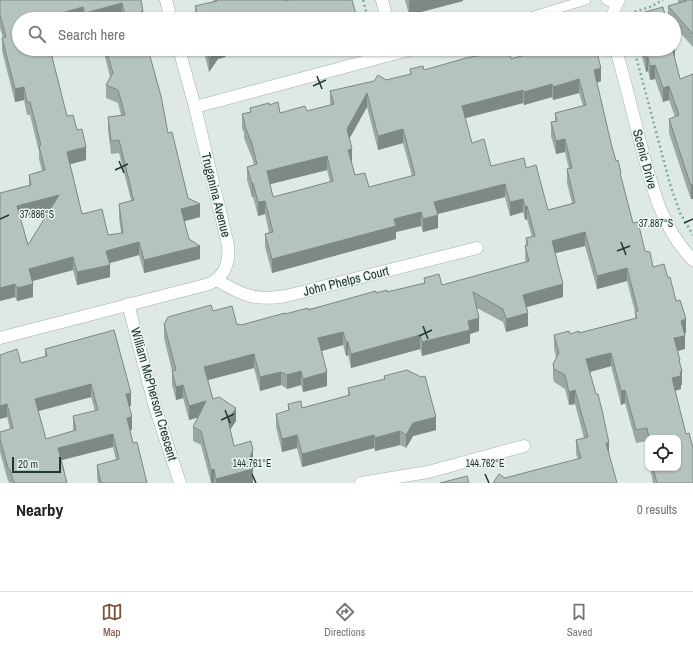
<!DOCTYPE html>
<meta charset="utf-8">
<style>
:root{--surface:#fff;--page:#f6f6f6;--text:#222;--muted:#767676;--line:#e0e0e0;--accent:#7c513b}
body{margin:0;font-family:"Archivo Narrow",sans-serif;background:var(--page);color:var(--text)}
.controls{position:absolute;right:12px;bottom:12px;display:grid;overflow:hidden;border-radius:8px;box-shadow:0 1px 3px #0004}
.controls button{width:36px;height:36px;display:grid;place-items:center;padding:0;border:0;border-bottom:1px solid var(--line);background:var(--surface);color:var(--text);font:20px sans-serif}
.scale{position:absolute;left:12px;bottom:10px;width:49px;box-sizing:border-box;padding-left:4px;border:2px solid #203733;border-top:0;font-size:11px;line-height:14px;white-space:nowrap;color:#203733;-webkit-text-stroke:3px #eef6f3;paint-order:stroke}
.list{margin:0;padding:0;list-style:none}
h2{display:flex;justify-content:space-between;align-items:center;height:52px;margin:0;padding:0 16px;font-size:17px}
h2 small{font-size:13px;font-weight:400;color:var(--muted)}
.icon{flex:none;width:22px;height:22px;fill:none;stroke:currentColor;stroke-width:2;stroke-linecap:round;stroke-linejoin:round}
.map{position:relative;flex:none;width:693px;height:483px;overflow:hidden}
.search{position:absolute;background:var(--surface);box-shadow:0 1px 3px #0004;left:12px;right:12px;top:12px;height:44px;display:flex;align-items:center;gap:10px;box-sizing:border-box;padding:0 14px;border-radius:22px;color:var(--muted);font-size:15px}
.sheet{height:108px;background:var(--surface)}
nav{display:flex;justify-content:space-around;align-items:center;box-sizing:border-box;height:56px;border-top:1px solid var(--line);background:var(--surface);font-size:11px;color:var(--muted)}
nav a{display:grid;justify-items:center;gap:2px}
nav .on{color:var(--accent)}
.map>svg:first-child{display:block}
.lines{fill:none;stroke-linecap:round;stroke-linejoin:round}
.service-casing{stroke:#a1b0ac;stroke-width:10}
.minor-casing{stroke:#a1b0ac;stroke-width:13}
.path{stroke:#80aba1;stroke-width:2.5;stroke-dasharray:2 3;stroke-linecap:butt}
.service{stroke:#fff;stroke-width:9}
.minor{stroke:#fff;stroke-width:12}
.wall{fill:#9ba8a3;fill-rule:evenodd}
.shaded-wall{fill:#7e8885}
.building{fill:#b4c3be;stroke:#7e8885;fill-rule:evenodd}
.ticks{fill:none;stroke:#203733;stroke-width:1.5}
.labels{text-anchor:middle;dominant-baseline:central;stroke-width:3;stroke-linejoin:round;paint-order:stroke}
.street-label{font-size:13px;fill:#203733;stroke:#eef6f3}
.ticks-label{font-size:10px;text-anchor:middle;fill:#203733;stroke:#eef6f3;stroke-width:3;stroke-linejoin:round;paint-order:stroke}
</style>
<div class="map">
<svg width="693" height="483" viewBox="0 0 693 483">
<rect width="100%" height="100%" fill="#dee9e5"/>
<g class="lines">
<g class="service-casing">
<g id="service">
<polyline points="606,0 616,5"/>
<polyline points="524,19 586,0"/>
</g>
</g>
<g class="minor-casing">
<g id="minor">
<polyline points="166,0 171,19"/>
<polyline points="382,0 387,19"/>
<polyline points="612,19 616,5 619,0"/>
<polyline points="179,49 195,107"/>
<path d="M616 49C624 79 632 108 639 138 651 182 660 227 693 260"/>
<path d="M217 280C243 296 256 301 286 296L477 248"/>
<polyline points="128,304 155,407 180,483"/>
<path d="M0 338 209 284C225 276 230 263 228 245L195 107 412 49"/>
<polyline points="361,483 428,472 524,446"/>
</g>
</g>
<g class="path">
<polyline points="363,0 368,19"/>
<polyline points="495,19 496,17"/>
<polyline points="628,19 634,12 650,7 663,0"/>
<polyline points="634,49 670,184 680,213 693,235"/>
</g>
<use href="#service" class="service"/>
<use href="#minor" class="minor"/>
</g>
<g class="wall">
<path d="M0 0H141L143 11V19H123L122 16 112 19H19V49H37V52L50 49 67 116 73 115 77 130 82 129 86 147V160L70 164 82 214 102 209 108 235 121 233 119 217V204L131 201V200L119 153 111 154 108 130V117L121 115 118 103 106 98V85L110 77 103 49H148L161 96 168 133 172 132 188 198 200 204V217L184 221 189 239 200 246V259L144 273 139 255 110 263V277L77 285 73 270 32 281 33 284V297L17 301 15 297 0 301V193L29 185V175L42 171 39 159V152L30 115H27L24 100 15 102 2 51V38H3L0 28ZM50 211 28 245 20 218Z"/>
<polygon points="213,0 285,0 285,1 352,0 356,19 195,19 195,6 214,2"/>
<polygon points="405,0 463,0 463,1 409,15"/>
<polygon points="678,0 693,0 693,47 674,26 674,19 668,19 668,6 678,3"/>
<polygon points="203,49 230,49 225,57 218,59 209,72"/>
<polygon points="640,49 674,49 675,59 680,79 693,74 691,199 687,188 669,133 669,119 675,117 669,100 663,102 655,79 650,80 648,71 646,72"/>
<path d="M492 50 511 59 601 81 597 83 611 143 633 223 645 251 653 267 668 278 676 301 686 333H684L685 349 677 351 680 364 682 385H681V389L675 391 693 483H653L650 468H678V438H648V446L647 441 636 443 625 403 621 405 611 366 590 372 609 453 505 478 578 459 576 454V440L584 438 575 404 569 405 565 389 554 382 553 378V364L556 358 554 348V335L570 334 579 333 635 318V312L627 281 597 289 585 246 555 253 563 297 527 307 528 326 506 332 503 322 477 308 479 331 470 334V343L422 356 420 349 351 368 348 355 346 356 343 345 322 351 327 386 303 392 301 385 287 389 281 385 260 391 254 368 208 380 213 399 236 421 230 429 234 446 253 463 252 466 253 483H211L201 445 193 441V427L198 417 189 420 183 398 176 400 172 385V371L164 338V324L213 311 237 325H241L376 293 387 292 424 283V278L442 285 526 262 525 259 526 238 532 237 527 219 525 220 523 212 510 216 505 197 437 214 438 228 423 232 421 226 396 232V239L272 273 265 247V234L269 233 265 214 258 216 253 197H252L247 180V167L254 165 252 158 244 138V133L242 128V114L250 112V108L269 105 280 113 307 111 330 105V91L386 80 410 74V69L424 70 492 53ZM579 93 583 106 555 113V121L551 122V136L556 154 565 152 569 169H567V183L572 203 548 210 526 168 491 166 472 143 465 118 523 103 524 105 552 97 553 100ZM367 107 378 150 403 143 412 176 369 187 355 175 352 163 349 138ZM327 170 330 182 273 197 270 184Z"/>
<path d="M45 349 131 406H129L132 430H130L133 443 147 483H98L97 478V465L116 460 113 447 62 460 67 483H10L8 481 0 452V432L10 429 7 417 0 419V355L21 363 45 357ZM91 397 95 411 73 416V431L46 439 38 411Z"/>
<polygon points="384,376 436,430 413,436 406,448 400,445 375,451 374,448 302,467 297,448 282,452 276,427 276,414 288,411 288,404 302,408 348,396 348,388 384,379"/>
</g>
<g class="shaded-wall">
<polygon points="412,0 463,0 463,1 409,15 409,1"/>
<polygon points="122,3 122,16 112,19 85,19 85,13"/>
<polygon points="83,7 83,19 40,19"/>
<rect x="141" y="11" width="2" height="8"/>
<polygon points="340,13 340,19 322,19 323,17"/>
<polygon points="356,14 356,19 341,19 341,18"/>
<polygon points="216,49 230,49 225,57 218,59 209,72 209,59"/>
<polygon points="243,49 264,49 243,54"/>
<polygon points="675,50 675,64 673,51"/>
<polygon points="648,57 648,71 646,72 646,58"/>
<polygon points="655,65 655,79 650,80 650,66"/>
<polygon points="601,68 601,81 594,83 594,70"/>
<polygon points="579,79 579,93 553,100 553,87"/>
<polygon points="552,84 552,97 524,105 524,92"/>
<polygon points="669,86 669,100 663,102 663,88"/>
<polygon points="24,87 24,100 15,102 15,89"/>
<polygon points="523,90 523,103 462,119 462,106"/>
<polygon points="367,93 367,107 347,143 347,129"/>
<polygon points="403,129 403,143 378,150 378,136"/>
<polygon points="565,139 565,152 556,154 556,141"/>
<polygon points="86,147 86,160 67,165 67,152"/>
<polygon points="352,149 352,163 348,150"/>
<polygon points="327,156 327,170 267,185 267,171"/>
<polygon points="253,183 253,197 252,197 252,184"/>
<polygon points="505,184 505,197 434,215 434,202"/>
<rect x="691" y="185" width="2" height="14"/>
<polygon points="59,195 59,208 17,219 17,206"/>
<polygon points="523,199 523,212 510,216 510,202"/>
<polygon points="265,201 265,214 258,216 258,202"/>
<polygon points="200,204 200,217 181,222 181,209"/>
<polygon points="527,206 527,219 525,220 525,207"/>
<polygon points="421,212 421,226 396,232 396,239 272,273 272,259 394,219"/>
<polygon points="438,215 438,228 423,232 423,219"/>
<polygon points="585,232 585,246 552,254 552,241"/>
<polygon points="139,242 139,255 106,264 106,251"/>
<polygon points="200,246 200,259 144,273 144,260"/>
<polygon points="73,257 73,270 29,282 29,269"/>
<polygon points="110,265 110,277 77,285 77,272"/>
<polygon points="627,268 627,281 597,289 597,276"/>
<polygon points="15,284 15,297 0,301 0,288"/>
<polygon points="33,284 33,297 17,301 17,288"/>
<polygon points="563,284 563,297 523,308 523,295"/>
<polygon points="528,313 528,326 506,332 506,319"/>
<polygon points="479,318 479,331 470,334 470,343 422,356 422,342 468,321"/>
<polygon points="686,319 686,333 681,334 681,321"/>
<polygon points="343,332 343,345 318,352 318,338"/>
<polygon points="420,335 420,349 351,368 351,354"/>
<polygon points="685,336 685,349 674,352 674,338"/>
<polygon points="346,342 348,342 348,355 346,356"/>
<polygon points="611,353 611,366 586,373 586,359"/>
<polygon points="254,354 254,368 204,381 204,367"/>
<polygon points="301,371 301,385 287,389 287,375"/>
<polygon points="682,371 682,385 681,385 681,389 672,391 672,378 680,372"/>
<polygon points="281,372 281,385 260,391 260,377"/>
<polygon points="327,372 327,386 303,392 303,379"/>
<polygon points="91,384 91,397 35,412 35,399"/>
<polygon points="183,385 183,398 176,400 176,387"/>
<polygon points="575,390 575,404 569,405 569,392"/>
<polygon points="625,390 625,403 621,405 621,391"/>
<polygon points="131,393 131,406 126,407 126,394"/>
<polygon points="206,401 206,415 189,420 189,406"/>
<polygon points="7,404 7,417 0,419 0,406"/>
<polygon points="236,408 236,421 228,433 228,420"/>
<polygon points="132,417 132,430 127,431 127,418"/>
<polygon points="436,417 436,430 413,436 406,448 406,435 413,423"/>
<polygon points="400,431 400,445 375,451 375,438"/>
<polygon points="113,434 113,447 58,461 58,448"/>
<polygon points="297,435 297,448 282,452 282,439"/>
<polygon points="374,435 374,448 302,467 302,454"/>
<polygon points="606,443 609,443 609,456"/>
<polygon points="253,450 253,463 251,470 253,469 253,483 216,483 216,479 250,457"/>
<polygon points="214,469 214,483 211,483 211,470"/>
</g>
<g class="building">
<path d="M0 0H141L143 11H141L143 19H126L122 3 85 13 83 7 40 19H19V49H37V52L50 49 67 116 73 115 77 130 82 129 86 147 67 152 82 214 102 209 108 235 123 233 119 204 134 200 131 193H132L119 140 111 141 108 117 125 115 118 90 106 85 113 73 106 49H148L161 96 168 133 172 132 188 198 200 204 181 209 189 239 200 246 144 260 139 242 106 251 110 265 77 272 73 257 29 269 33 284 17 288 15 284 0 288V193L31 185 29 175 45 170 39 146 41 145 30 102H27L24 87 15 89 2 38 6 37 0 15ZM59 195 28 245 17 206Z"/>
<polygon points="216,0 285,0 285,1 290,0 352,0 356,14 341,18 340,13 323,17 322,19 199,19 195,6 217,1"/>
<polygon points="684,0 693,0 693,34 668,6 686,1"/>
<polygon points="663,7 666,19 636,19 634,15"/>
<polygon points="674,47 675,50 673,51 680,79 693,74 693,185 691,185 687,174 669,119 679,115 669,86 663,88 655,65 650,66 648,57 646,58 644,49 674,49"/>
<polygon points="207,49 216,49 209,59"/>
<path d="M496 49H509L511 59 547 49H596L601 68 594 70 611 143 616 161 618 160 621 173H620L633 223 638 222 645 251 650 252 653 267 664 264 668 278 670 277 676 301 680 300 686 319 681 321 685 336 674 338 680 360H679L682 371 680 372 681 376 672 378 686 434 689 433 693 448V483H657L653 468H678V438H649L647 428 636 430 625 390 621 391 611 353 586 359 596 394H598L602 410 609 443H606L617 483H493L499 474 505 478 581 458 576 440 588 437 575 390 569 392 565 375 554 369 553 364 559 353 554 335 569 331 570 334 579 331V333L637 318 635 312 638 311 627 268 597 276 585 232 552 241 563 284 523 295 528 313 506 319 503 309 473 292 479 318 468 321 470 330 422 342 420 335 351 354 348 342H346L343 332 318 338 327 372 303 379 301 371 287 375 281 372 260 377 254 354 204 367 213 399 219 397 236 408 228 420 234 446 251 441 253 450 250 457 253 469 216 479 214 469 211 470 201 431 193 427 206 401 189 406 183 385 176 387 172 371 176 370 164 324 168 317 211 305 213 311 232 306 237 325 240 324 241 325 285 313V314L308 308V310L376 291V293L387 290V292L425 283 424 278 439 274 442 285 529 261 525 246 528 245 526 238 535 236 527 206 525 207 523 199 510 202 505 184 434 202 438 215 423 219 421 212 394 219 396 226 272 259 265 234 273 232 265 201 258 202 253 183 252 184 247 167 257 164 252 144 244 124H245L242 114 251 112 250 108 269 103V105L278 102 280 113 305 106 307 111 334 104 330 91 374 81 378 75 386 80 411 74 410 69 423 66 424 70 466 58 493 53 492 50ZM579 79 586 105 555 113 557 121 551 122 556 141 565 139 572 168 567 169 575 203 548 210 536 165 526 168 524 158 491 166 484 139 472 143 462 106 523 90 524 92 552 84 553 87ZM367 93 378 136 403 129 415 175 369 187 365 173 355 175 348 150 352 149 347 129ZM327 156 333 181 273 197 267 171Z"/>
<path d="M114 330 131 393 126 394 132 417 127 418 133 443 137 442 147 483H101L97 465 119 459 113 434 58 448 67 483H14L10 470 8 468 0 439V432L13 428 7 404 0 406V355L17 349 21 363 47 356 45 349ZM91 384 98 410 73 416 76 430 46 439 35 399Z"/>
<polygon points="407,370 421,377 425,376 436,417 413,423 406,435 400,431 375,438 374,435 302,454 297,435 282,439 276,414 289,410 288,404 301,401 302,408 350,395 348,388 385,379 384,376"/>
<polygon points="467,476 469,483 440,483"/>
</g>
<path class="ticks" d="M317 76 322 89M313 86 326 80M119 161 124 173M115 170 128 164M0 219 9 215M684 223 693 219M621 242 626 255M617 251 630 246M423 326 428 339M419 336 432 330M225 410 230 423M221 420 234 414M252 474 256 483M485 474 489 483"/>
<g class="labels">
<g class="street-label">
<text transform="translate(645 159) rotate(75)">Scenic Drive</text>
<text transform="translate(216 195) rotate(76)">Truganina Avenue</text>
<text transform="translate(346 281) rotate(-14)">John Phelps Court</text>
<text transform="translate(154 394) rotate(74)">William McPherson Crescent</text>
</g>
</g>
<g class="ticks-label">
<text x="37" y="218">37.886°S</text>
<text x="656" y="227">37.887°S</text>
<text x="252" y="467">144.761°E</text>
<text x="485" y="467">144.762°E</text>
</g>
</svg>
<div class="controls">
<button><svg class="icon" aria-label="locate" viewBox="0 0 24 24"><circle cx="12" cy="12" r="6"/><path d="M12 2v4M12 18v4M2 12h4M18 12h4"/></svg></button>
</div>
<div class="scale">20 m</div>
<div class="search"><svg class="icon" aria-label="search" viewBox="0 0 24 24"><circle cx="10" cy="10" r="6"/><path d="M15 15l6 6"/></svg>Search here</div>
</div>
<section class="sheet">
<h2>Nearby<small>0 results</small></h2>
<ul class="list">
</ul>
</section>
<nav>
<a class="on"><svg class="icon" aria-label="map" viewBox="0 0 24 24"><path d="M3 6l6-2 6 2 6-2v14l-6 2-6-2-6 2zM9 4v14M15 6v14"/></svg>Map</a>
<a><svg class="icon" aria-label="directions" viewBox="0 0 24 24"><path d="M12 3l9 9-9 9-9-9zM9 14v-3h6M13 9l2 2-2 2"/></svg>Directions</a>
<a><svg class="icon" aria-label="saved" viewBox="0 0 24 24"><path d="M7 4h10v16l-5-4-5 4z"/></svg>Saved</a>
</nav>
